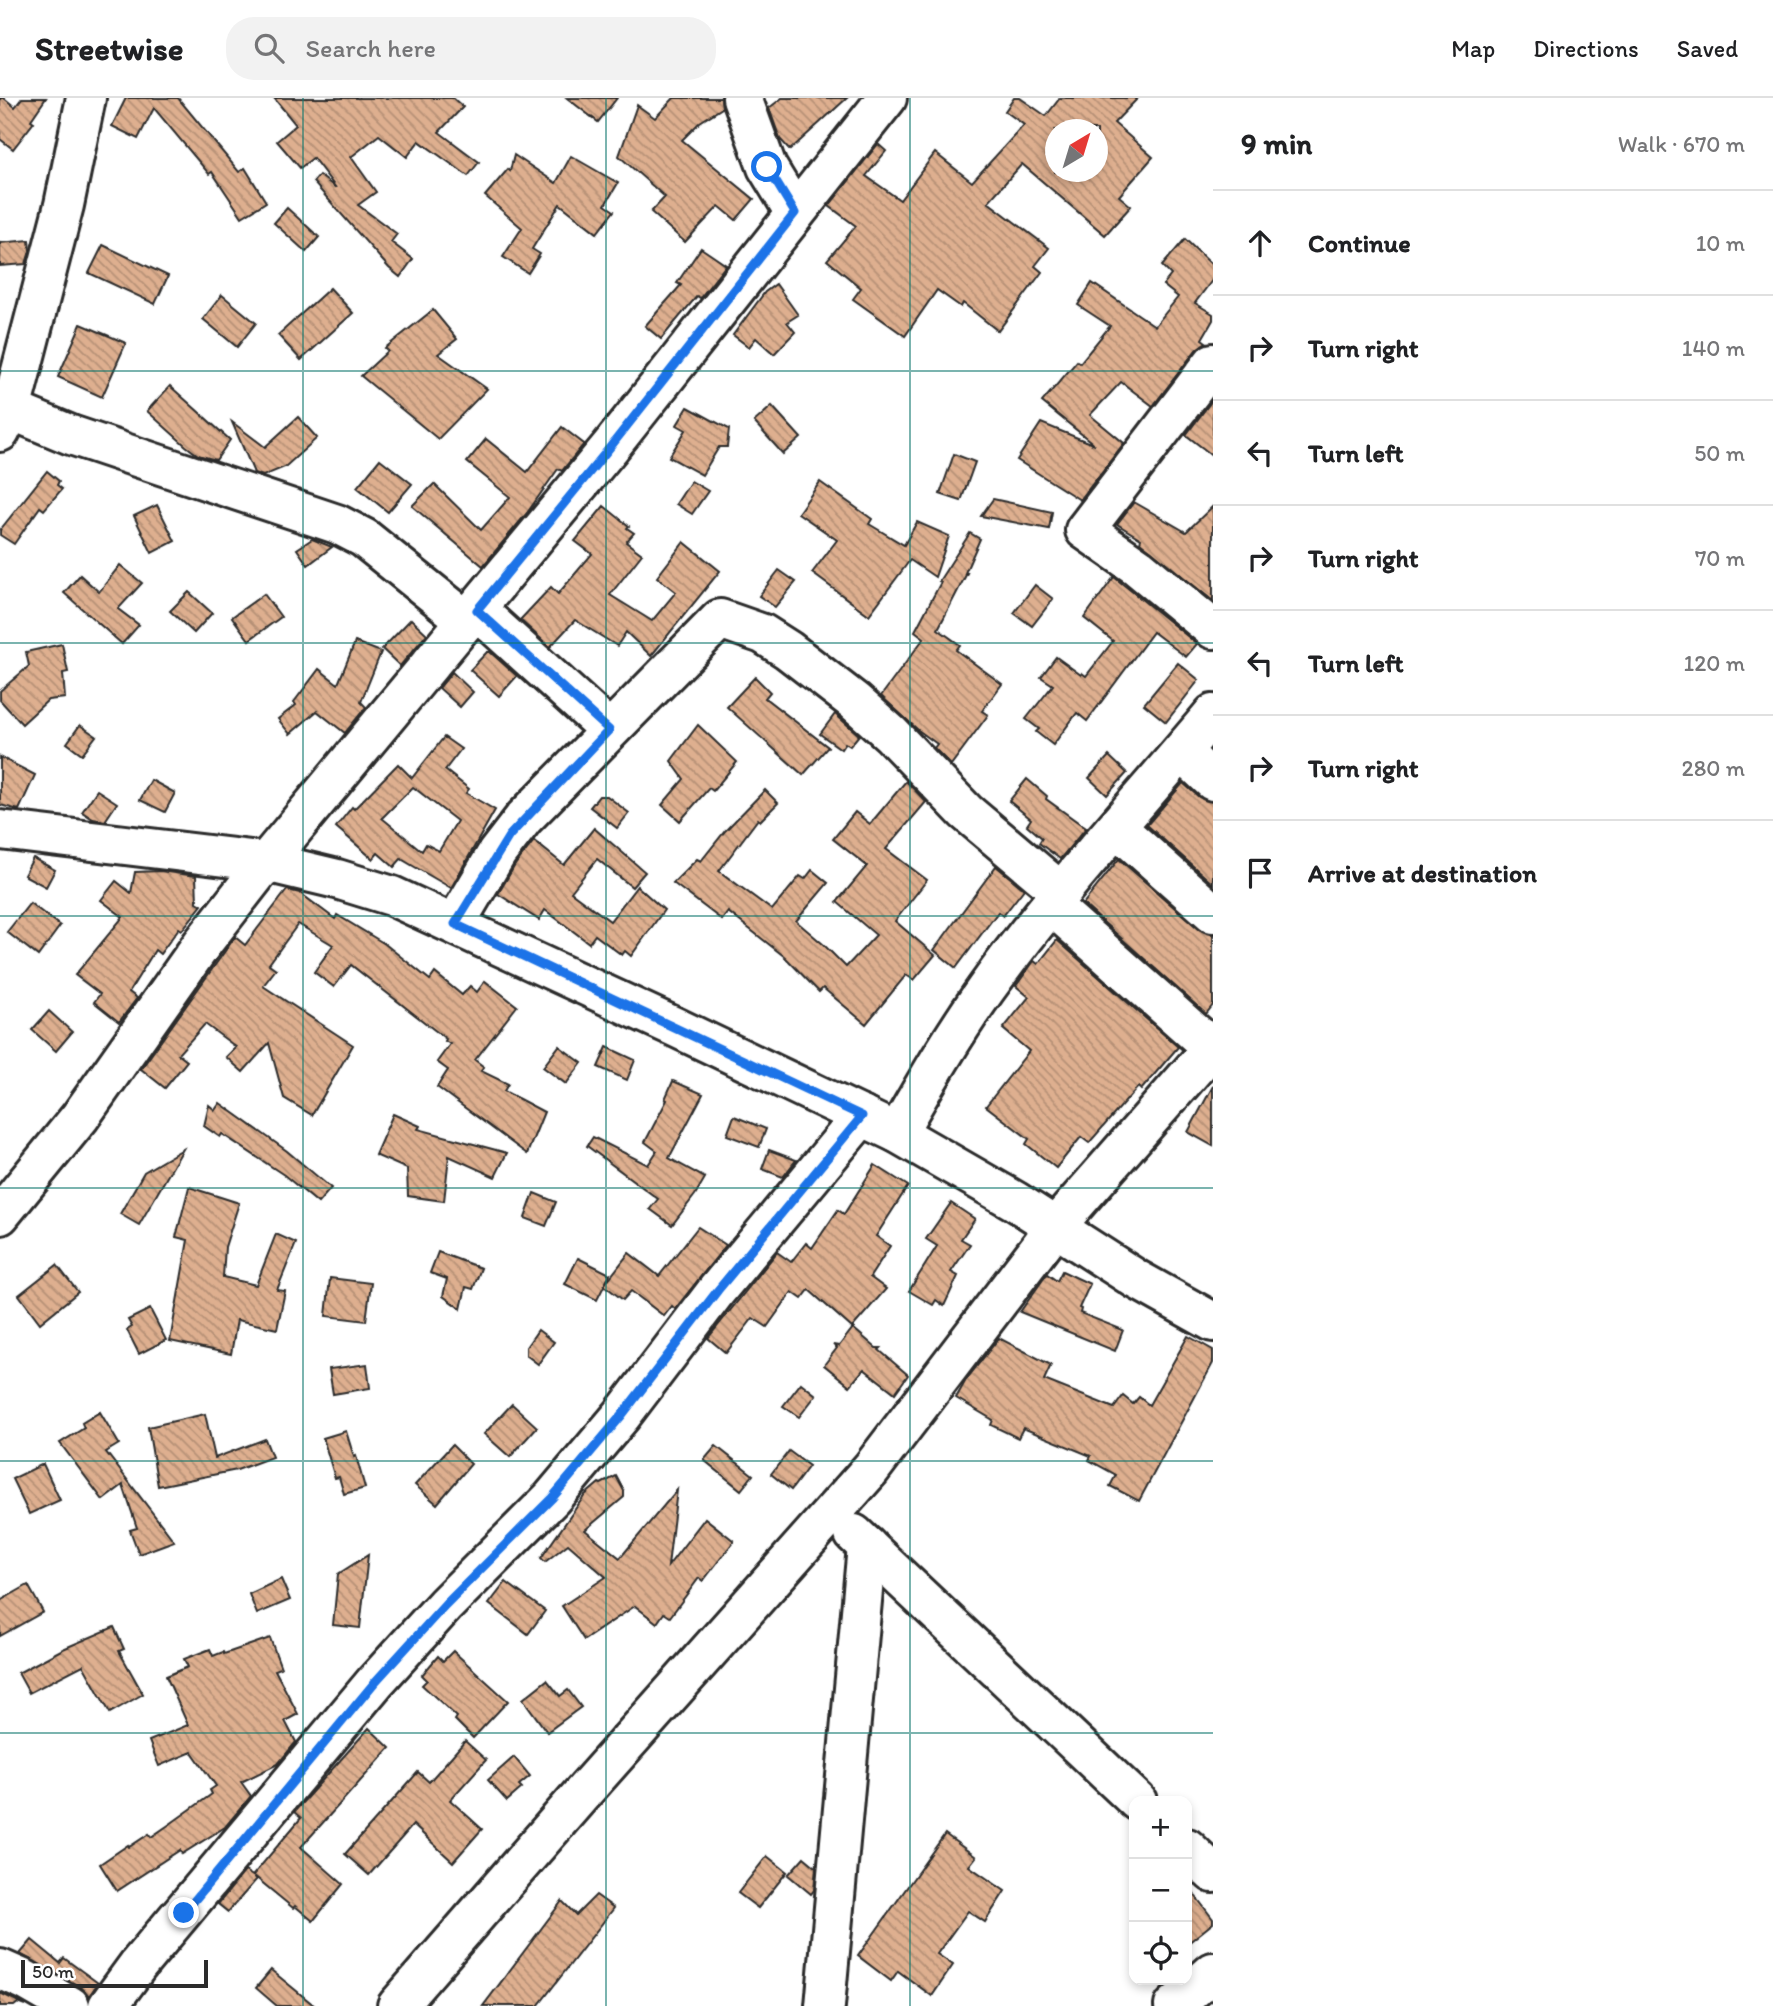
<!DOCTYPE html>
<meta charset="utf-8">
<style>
:root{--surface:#fff;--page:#f2f2f2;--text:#202124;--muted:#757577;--line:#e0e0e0}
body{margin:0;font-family:Itim,sans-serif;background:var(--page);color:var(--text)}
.controls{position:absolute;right:21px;bottom:21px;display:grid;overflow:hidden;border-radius:14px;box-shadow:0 4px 10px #0003}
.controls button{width:63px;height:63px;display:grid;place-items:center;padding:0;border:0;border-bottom:2px solid var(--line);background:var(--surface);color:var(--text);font:35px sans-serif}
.compass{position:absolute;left:1045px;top:21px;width:63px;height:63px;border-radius:50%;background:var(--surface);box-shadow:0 4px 10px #0003;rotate:38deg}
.scale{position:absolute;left:21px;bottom:18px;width:187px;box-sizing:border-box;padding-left:7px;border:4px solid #2b2b2b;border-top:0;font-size:19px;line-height:24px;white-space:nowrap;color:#2b2b2b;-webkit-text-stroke:5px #fff;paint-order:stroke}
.stop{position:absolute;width:21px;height:21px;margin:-16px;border:5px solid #1a73e8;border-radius:50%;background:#fff}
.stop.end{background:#1a73e8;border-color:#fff;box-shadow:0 2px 7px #0008}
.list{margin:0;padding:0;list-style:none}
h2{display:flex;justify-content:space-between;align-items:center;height:91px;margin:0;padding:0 28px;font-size:30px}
h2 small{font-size:23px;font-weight:400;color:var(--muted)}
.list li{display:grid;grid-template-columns:46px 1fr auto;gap:21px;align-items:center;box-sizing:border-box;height:105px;padding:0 28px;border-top:2px solid var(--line)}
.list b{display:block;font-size:26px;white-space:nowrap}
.list em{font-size:23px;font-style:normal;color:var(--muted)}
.icon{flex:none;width:38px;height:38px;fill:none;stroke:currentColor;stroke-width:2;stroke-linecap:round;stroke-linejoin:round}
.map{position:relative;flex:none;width:1213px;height:1908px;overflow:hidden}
header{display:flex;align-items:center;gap:42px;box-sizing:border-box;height:98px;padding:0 35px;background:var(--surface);border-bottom:2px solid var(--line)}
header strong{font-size:33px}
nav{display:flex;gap:38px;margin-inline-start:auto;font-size:24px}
.search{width:490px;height:63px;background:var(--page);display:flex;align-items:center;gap:18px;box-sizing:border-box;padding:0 24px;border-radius:28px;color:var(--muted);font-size:26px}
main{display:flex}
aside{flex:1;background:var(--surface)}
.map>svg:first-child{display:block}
.building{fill:url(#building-back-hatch);stroke:#2b2b2b;stroke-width:2;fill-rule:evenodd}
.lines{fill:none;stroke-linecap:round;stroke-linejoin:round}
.minor-casing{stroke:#2b2b2b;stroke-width:44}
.minor{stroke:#fff;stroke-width:38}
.route{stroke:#1a73e8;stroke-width:9}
.grid{fill:none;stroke:#0f766e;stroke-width:2;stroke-opacity:0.55}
</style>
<header>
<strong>Streetwise</strong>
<div class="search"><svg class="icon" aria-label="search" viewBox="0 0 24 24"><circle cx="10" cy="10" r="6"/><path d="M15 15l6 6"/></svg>Search here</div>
<nav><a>Map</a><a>Directions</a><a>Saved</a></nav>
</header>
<main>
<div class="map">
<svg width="1213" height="1908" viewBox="0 0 1213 1908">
<defs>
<pattern id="building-back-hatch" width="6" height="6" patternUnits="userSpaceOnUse" patternTransform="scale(1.75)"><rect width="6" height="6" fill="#deaf8f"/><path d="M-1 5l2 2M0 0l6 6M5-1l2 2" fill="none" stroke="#b48f75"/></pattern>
</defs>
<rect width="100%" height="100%" fill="#fff"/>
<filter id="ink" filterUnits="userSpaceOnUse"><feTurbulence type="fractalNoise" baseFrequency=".0143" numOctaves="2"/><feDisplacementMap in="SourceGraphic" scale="14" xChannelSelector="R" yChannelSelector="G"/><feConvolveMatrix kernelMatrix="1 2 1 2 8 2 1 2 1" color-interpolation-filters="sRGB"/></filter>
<g filter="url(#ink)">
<g class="building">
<polygon points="0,0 4,0 15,9 22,0 46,0 31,22 34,24 13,51 0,41"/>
<polygon points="126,0 178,0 239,74 245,70 266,104 242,119 212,74 209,76 154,10 138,41 112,28"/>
<polygon points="274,0 453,0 463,9 439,34 479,64 468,78 419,43 407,59 379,37 351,59 376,94 358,107 397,136 391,144 413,161 400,179 389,170 313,84 319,77 336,90 313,60 300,70 277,43 296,27"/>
<polygon points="567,0 617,0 598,24"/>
<polygon points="674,0 721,0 722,10 700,24 682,42 754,101 736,122 719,108 685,144 651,114 665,99 619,58 637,7 655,20"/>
<polygon points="782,0 847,0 790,52 780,41 769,10"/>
<path d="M1014 0H1020L1046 18 1060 0H1138L1114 25 1153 59 1119 98 1131 108 1105 137 1022 66 988 104 1049 150 1035 168 1042 174 998 233 963 205 961 209 937 192 905 238 853 201 861 190 827 162 856 128 829 108 878 46 886 53 866 78 900 102 935 55 972 84 1024 27 1005 13ZM1055 32H1097V74H1055Z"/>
<polygon points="514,57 556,85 571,58 618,85 605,107 614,113 597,135 560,106 532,151 540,156 528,175 503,159 522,130 485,98 508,71 510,73"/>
<polygon points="287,110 319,139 306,154 274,125"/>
<polygon points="1185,141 1213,168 1213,181 1195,205 1213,216 1213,222 1202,241 1206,244 1196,252 1153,308 1121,284 1090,317 1124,345 1080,402 1017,362 1041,325 1095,347 1042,304 1077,263 1080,265 1110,228 1078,207 1092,185 1155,228 1178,199 1163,187 1171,177 1162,168"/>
<polygon points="29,142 30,153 26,166 0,168 0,145"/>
<polygon points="103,147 168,178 155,206 89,175"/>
<polygon points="701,150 726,167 700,200 697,198 661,241 645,228 681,187 677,185"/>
<polygon points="776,186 798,217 787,224 795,234 774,256 756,240 749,249 733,237 765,194"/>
<polygon points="330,190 353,215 301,262 278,237"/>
<polygon points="222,197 256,225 237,249 203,221"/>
<polygon points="433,212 457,241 438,256 487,291 438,341 361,278 388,253 385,250"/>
<polygon points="81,226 126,245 102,299 58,279"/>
<polygon points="170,288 230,342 216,362 198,357 186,348 147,313"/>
<polygon points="1213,301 1213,358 1186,337"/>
<polygon points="772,308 801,340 783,356 754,324"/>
<polygon points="688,309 729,331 727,349 719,349 702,377 669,359 686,332 677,327"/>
<polygon points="298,319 317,340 285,369 263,378 254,375 232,324 265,349"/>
<polygon points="562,329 584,346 562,373 558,371 527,415 483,468 412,408 434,386 481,432 510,399 467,364 486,341 527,374"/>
<polygon points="954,356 975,364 961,403 940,396"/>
<polygon points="380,361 412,386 388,414 357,389"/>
<polygon points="47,373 59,383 57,387 62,391 44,412 40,409 14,446 0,437 0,432"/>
<polygon points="691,383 708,393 692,416 676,406"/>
<polygon points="820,384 872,421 869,426 904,447 917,424 949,438 935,479 910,462 869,517 812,475 837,442 798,415"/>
<polygon points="993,401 1052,414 1049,431 981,418"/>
<polygon points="1134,404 1186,434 1213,408 1213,503 1140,444 1141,441 1117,426"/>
<polygon points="157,407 175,443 152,455 134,418"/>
<polygon points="604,408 629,428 627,430 634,435 626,444 642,456 610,497 652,523 676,494 657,479 684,444 720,473 651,558 626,534 617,548 575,522 550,549 520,522 551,489 558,496 592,456 575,443"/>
<polygon points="970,435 980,441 965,475 967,475 938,531 960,547 956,552 1002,586 982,613 988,617 951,667 934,650 937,646 918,632 881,598 924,540 915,533 941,484 939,483"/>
<polygon points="312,441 332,449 308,467 297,451"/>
<polygon points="120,467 142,485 118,511 139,527 122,546 64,495 80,477 99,494"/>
<polygon points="779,472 796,484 775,509 759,498"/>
<polygon points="1114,479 1197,546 1186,559 1153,534 1087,623 1077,615 1053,647 1036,634 1039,631 1026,621 1053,587 1041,579 1056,559 1081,577 1082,575 1086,578 1113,543 1084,520"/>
<polygon points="1035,487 1053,501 1032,528 1014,515"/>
<polygon points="189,494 212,515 194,535 170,513"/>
<polygon points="264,496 281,519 249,542 232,519"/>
<polygon points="411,521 427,536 400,568 382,551"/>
<polygon points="355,544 381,554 361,604 366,609 345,635 317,613 290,636 278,621 296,607 294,604 319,571 338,586"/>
<polygon points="62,546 68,574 63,575 65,600 48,602 22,626 0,602 0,593 29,568 26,554"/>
<polygon points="487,554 490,554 517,578 499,598 470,572"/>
<polygon points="1178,565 1199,582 1166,624 1144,606"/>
<polygon points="452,574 473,594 460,609 439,590"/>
<polygon points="755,579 770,594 765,600 828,649 803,677 727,609"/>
<polygon points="835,616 859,637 850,648 845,645 841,651 820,636"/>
<polygon points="80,627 96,638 82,656 67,645"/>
<polygon points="698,627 737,664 713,693 709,690 680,723 662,707 684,681 671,663"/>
<path d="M444 639 461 651 445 672 469 691 466 695 495 712 451 790 401 761 394 769 378 755 373 761 336 729 352 709 354 711 398 666 412 680ZM413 689 457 723 439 753 426 746 422 753 382 720Z"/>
<polygon points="1109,658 1127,675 1107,697 1089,680"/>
<polygon points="0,659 35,677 19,712 0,707"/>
<polygon points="1027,681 1047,698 1046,701 1086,730 1060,761 1039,745 1042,740 1027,727 1031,721 1009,703"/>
<polygon points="151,682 175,695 165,714 140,702"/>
<polygon points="906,683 926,704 886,751 927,782 895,823 935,857 914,882 906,877 866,926 823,890 819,894 785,859 728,814 722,822 673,785 697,761 701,763 725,733 765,692 778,705 760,723 758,721 719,773 772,812 800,778 805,781 812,772 828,785 796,823 823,846 846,869 876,837 837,804 867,768 833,741 855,714 870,726"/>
<polygon points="1183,685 1199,699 1213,704 1213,786 1147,727"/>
<polygon points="97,692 117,705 105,723 93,721 82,714"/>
<polygon points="599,698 607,698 629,715 617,730 590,709"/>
<polygon points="594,730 645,774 632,789 597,761 571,794 610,823 637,788 664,812 631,858 625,853 622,857 595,837 589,845 545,812 539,822 498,796 515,767 534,743 564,767"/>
<polygon points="33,760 55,772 46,789 24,777"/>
<polygon points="1119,761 1199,831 1213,836 1213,907 1206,916 1083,806"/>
<polygon points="996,768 1024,791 1003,818 998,814 956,870 934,852"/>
<polygon points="160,773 196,778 197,804 202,807 182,832 179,830 160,856 155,852 129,894 137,900 119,924 94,904 100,896 75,877 123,819 101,802 116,783 131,795 135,774"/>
<polygon points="287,792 300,795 335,821 337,817 385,846 430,882 435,875 462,897 470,888 477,894 485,883 517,908 475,962 484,969 481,973 508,986 504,993 544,1014 527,1056 437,989 448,972 437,964 450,946 445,943 446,941 351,867 334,889 314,874 333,847 298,826 269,866 276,871 263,888 353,947 312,1017 284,1000 269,945 243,974 226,959 236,949 205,926 178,956 187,963 165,990 141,971 235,839 245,847"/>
<polygon points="30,805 60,828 38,858 7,834"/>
<polygon points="1057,842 1178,949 1141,992 1138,989 1089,1045 1081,1039 1056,1070 1026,1046 1029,1041 986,1008 1029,953 1003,931 1029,899 1016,888 1034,863 1038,866"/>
<polygon points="49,913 72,934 56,953 32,932"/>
<polygon points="559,948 582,965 566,986 543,969"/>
<polygon points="607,949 635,962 627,982 598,969"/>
<polygon points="673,983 703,996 669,1060 705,1080 695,1097 672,1127 650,1111 658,1101 587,1048 593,1039 648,1067 657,1053 645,1044 667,1002 665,1001"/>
<polygon points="1213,988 1213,1048 1188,1034"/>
<polygon points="220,1005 287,1053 331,1090 318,1105 284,1077 222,1036 220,1039 204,1028 209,1007 215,1012"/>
<polygon points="393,1016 420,1028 418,1031 507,1055 495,1079 449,1058 444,1103 408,1098 407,1071 375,1057"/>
<polygon points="734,1018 766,1031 759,1049 727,1037"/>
<polygon points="183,1051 139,1127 120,1116 144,1074"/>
<polygon points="769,1052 796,1062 783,1079 762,1071"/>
<polygon points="875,1067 908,1088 876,1138 890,1148 870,1179 886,1191 852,1230 809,1192 802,1201 792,1194 767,1229 753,1220 726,1255 708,1240 777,1154 791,1164 806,1145 812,1150 838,1112 844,1116"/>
<polygon points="189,1089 239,1105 225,1149 223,1179 256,1187 276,1136 296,1145 277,1192 285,1193 277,1231 237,1222 231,1256 170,1243 188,1142 176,1139"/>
<polygon points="534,1095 556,1104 546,1128 525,1120"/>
<polygon points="951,1105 975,1121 961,1141 970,1146 951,1174 958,1178 944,1208 936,1202 933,1207 909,1193 937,1148 926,1141"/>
<polygon points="698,1129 726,1147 675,1211 672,1208 664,1218 631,1193 623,1202 604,1187 629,1155 659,1178"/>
<polygon points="438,1154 481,1170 473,1191 466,1189 461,1211 443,1198 447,1181 430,1175"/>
<polygon points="578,1160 610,1176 597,1202 565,1186"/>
<polygon points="57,1167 78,1194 40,1225 19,1197"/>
<polygon points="1062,1173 1090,1186 1079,1210 1081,1211 1080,1215 1123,1232 1115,1253 1020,1214 1047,1176 1057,1183"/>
<polygon points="330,1180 371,1185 366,1223 326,1218"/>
<polygon points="150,1211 166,1242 139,1256 127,1232 132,1229 128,1222"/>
<polygon points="853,1230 876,1250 881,1250 879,1252 908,1277 895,1295 864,1271 850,1288 824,1267 837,1250 833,1247 839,1248"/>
<polygon points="538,1232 554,1244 538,1266 526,1257 526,1249"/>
<polygon points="1188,1238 1213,1252 1213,1265 1139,1403 1110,1388 1116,1377 1089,1362 1091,1358 1023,1330 1018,1340 991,1327 993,1322 956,1300 966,1282 999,1240 1051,1267 1044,1282 1114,1310 1123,1298 1133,1306 1139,1299 1149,1307"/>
<polygon points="367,1266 370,1290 333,1296 329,1271"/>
<polygon points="801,1285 816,1297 799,1319 783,1308"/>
<polygon points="512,1306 537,1329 510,1359 484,1336"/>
<polygon points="100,1314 119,1346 106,1354 174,1443 139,1456 130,1432 137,1430 123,1387 103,1402 60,1345 84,1330 82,1325"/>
<polygon points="205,1316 215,1360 265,1341 272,1359 237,1372 158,1388 148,1329"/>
<polygon points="346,1333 354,1359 356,1358 365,1390 344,1396 339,1379 335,1380 323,1340"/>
<polygon points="452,1347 471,1366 437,1406 415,1387"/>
<polygon points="716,1348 753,1377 741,1392 704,1362"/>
<polygon points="789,1353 809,1368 791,1392 771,1376"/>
<polygon points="43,1366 60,1402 29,1416 12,1381"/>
<polygon points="616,1378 624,1393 624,1399 585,1432 620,1460 677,1392 668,1468 705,1420 734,1443 703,1483 699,1480 670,1519 664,1515 657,1525 635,1508 584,1542 562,1508 606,1479 568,1446 545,1464 541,1460 585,1397 599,1385 601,1386"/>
<polygon points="368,1457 360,1530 333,1527 338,1476"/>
<polygon points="281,1481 290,1502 257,1516 249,1496"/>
<polygon points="506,1484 545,1513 528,1536 489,1506"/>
<polygon points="28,1487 43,1514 0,1538 0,1503"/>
<polygon points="114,1529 124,1551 119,1553 143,1596 110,1615 83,1567 29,1595 18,1575 63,1551"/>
<polygon points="270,1540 281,1570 275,1572 298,1616 285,1623 296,1644 278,1666 241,1684 251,1698 225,1729 182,1756 180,1752 117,1793 100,1766 128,1747 129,1749 149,1736 151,1739 170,1726 212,1696 210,1692 216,1688 192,1654 159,1668 149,1643 188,1627 166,1578 188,1569 184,1561 210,1551 213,1558 223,1554 224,1556"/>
<polygon points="453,1553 508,1603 473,1640 455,1622 457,1619 422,1587 427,1582 422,1577 438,1558 443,1563"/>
<polygon points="547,1582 560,1598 568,1592 581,1609 547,1634 523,1601"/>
<polygon points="369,1630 390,1650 301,1749 343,1786 313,1823 295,1808 293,1810 253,1777 301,1720 294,1714"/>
<polygon points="465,1643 486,1662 450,1702 482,1731 453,1764 413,1727 369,1777 345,1756 418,1674 429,1684"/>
<polygon points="514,1659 530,1678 519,1687 522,1690 507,1703 488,1682"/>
<polygon points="945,1736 976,1759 969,1768 1005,1793 985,1824 968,1813 937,1856 953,1867 932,1898 898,1873 891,1883 858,1858"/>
<polygon points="767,1758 787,1774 758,1810 738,1795"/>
<polygon points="804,1759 816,1769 814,1792 811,1796 788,1777"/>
<polygon points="245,1773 257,1781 228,1814 218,1806"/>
<polygon points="1187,1787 1213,1821 1213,1825 1187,1846"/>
<polygon points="596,1797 614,1810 538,1908 483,1908 562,1803 576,1817"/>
<polygon points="32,1842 60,1865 64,1860 98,1885 89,1898 81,1889 20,1856"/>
<polygon points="271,1872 315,1908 277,1908 256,1890"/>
<polygon points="0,1895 15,1902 26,1908 18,1905 14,1908 0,1908"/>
</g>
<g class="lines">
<g class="minor-casing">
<g id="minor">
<polyline points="742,0 767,69 795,115"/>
<polyline points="1213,265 1085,432 1138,469 1213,531"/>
<polyline points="11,312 71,337 337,426 364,440 467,523"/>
<polyline points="0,334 11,312 64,107 86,0"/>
<polyline points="477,512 609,632"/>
<polyline points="1182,654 1213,683"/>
<polyline points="1117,730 1213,815"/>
<polyline points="0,732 266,764 611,348 887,0"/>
<polyline points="1051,807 1212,950"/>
<polyline points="455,826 497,755 524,720 720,521 763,536 788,552 854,603 891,636 966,714 1061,794"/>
<path d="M897 1035C925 986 953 937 986 891 1055 794 1137 707 1213 616"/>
<polyline points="0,1117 80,1019 202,846 266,764 337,781 392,798 675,929 897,1035 1015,1103 1136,1181 1213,1224"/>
<polyline points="854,1436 1137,1703"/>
<polyline points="1187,1750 1213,1775"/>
<polyline points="0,1871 25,1882 70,1908"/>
<polyline points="108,1908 138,1867 375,1584 445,1507 552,1400 622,1317 717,1192 862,1018"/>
<polyline points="397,1908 586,1691 871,1371 1056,1128 1213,949"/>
<polyline points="825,1908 867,1448"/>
<polyline points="1174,1908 1213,1874"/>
</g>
</g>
<use href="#minor" class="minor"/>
</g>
</g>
<g class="lines" filter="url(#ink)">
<polyline class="route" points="184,1815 375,1584 445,1507 552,1400 622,1317 718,1192 862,1018 455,826 509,738 609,632 477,512 611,348 795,115 767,69"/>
</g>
<path class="grid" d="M303 0V1908M606 0V1908M910 0V1908M0 273H1213M0 545H1213M0 818H1213M0 1090H1213M0 1363H1213M0 1635H1213"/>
</svg>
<div class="controls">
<button>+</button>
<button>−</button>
<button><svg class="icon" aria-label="locate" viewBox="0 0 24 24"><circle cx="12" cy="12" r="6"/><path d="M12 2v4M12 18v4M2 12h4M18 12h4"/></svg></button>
</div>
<svg class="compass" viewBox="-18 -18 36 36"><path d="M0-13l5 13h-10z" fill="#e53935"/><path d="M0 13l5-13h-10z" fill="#757577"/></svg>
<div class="scale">50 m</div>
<div class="stop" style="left:767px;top:69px"></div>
<div class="stop end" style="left:184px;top:1815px"></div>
</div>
<aside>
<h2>9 min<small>Walk · 670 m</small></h2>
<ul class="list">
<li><svg class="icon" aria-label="ahead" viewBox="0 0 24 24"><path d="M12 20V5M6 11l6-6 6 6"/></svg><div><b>Continue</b></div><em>10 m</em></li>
<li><svg class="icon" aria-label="right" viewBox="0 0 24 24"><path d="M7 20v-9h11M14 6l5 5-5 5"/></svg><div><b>Turn right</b></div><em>140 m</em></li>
<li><svg class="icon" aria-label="left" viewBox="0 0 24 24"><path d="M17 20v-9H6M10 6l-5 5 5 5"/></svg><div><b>Turn left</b></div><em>50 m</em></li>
<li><svg class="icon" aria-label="right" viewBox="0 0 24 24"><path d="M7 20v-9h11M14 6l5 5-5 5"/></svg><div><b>Turn right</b></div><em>70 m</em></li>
<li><svg class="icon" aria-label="left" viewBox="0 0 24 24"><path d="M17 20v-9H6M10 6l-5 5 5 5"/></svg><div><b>Turn left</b></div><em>120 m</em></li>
<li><svg class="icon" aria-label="right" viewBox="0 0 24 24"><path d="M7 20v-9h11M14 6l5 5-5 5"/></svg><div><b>Turn right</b></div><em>280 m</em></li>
<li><svg class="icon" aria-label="arrive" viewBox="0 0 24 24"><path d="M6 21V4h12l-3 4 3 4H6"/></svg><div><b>Arrive at destination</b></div></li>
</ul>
</aside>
</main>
